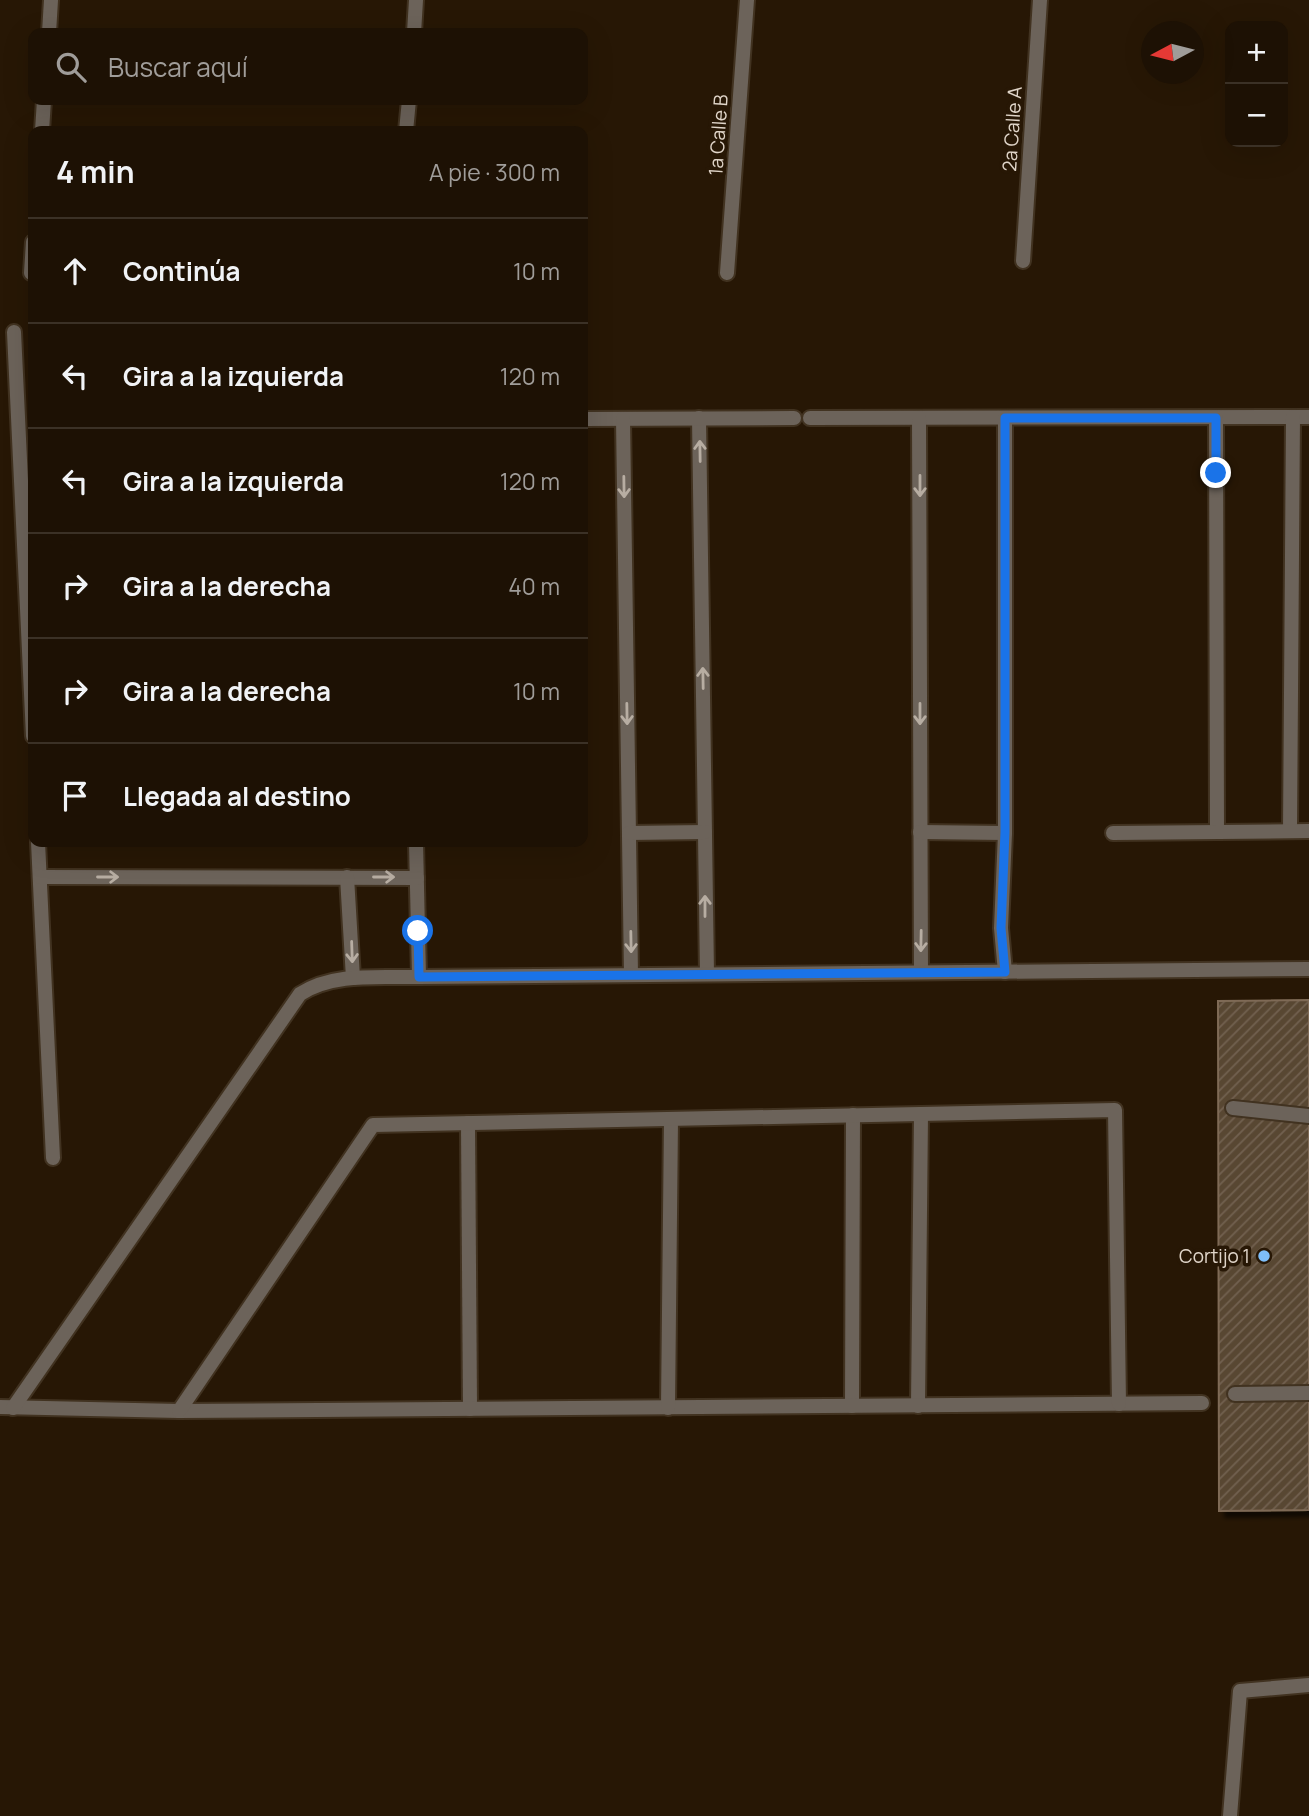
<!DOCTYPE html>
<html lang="es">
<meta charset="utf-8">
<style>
:root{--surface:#1d1104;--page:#251a0e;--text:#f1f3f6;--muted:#a09d9a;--line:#3b3126}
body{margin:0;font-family:Manrope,sans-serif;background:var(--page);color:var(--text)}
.controls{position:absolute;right:21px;top:21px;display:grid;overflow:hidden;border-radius:14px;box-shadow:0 7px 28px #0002}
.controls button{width:63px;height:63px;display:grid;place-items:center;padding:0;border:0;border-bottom:2px solid var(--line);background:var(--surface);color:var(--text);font:35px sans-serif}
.compass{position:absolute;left:1141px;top:21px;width:63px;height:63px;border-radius:50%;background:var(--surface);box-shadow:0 7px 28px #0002;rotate:263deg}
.stop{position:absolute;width:21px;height:21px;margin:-16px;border:5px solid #1a73e8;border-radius:50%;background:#fff}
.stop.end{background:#1a73e8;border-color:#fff;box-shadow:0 2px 7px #0008}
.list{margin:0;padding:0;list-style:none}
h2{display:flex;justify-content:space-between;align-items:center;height:91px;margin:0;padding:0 28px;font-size:30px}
h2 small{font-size:23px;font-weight:400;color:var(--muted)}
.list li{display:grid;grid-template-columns:46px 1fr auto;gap:21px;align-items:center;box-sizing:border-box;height:105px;padding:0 28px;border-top:2px solid var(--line)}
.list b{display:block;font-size:26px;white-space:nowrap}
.list em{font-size:23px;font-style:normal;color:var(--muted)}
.icon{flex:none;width:38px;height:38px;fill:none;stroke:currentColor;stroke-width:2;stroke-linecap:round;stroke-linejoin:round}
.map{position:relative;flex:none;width:1309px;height:1816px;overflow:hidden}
.search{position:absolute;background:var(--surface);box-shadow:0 7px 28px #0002;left:28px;top:28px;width:560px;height:77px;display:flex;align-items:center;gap:18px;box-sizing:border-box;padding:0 24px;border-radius:14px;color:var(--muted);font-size:26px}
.panel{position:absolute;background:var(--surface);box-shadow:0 7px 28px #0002;left:28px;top:126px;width:560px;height:721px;border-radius:14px}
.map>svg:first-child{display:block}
.building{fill:url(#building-hatch);stroke:#7f6b56;stroke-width:2;filter:url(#shadow)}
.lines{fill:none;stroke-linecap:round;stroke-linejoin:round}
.street-casing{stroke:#413220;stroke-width:18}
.street{stroke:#6c635a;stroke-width:14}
.oneway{stroke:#b7ada2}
.route{stroke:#1a73e8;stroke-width:9}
.poi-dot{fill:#7ebef9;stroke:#271705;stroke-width:2.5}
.labels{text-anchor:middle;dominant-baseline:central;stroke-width:7;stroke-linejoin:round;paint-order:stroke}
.street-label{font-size:19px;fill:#e0d5c9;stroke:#271705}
.poi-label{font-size:19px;fill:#e0d5c9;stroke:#271705;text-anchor:end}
</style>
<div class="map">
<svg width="1309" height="1816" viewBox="0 0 1309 1816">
<defs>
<pattern id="building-hatch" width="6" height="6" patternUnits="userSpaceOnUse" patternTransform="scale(1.75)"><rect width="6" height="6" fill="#594733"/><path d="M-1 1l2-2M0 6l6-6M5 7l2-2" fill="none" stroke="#71614f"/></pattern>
<filter id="shadow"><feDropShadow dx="6" dy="6" stdDeviation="2" flood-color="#0009"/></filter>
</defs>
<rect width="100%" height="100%" fill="#271705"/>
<polygon class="building" points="1309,1000 1309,1510 1219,1511 1218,1001"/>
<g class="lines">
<g class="street-casing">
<g id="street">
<polyline points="49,33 51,0"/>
<polyline points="414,33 416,0"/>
<polyline points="42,131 44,100"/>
<polyline points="406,131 409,100"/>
<polyline points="1023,261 1040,0"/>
<polyline points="31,273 33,242"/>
<polyline points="727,273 747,0"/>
<polyline points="14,332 33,736"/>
<polyline points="699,418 707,974"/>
<polyline points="810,418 1309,417"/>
<polyline points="919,418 921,972"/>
<polyline points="1216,418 1217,832"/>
<polyline points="583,419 794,418"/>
<polyline points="623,419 631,975"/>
<polyline points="1290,831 1293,417"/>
<polyline points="920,832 1005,833"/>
<polyline points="629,833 705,832"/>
<polyline points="1113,833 1309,831"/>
<polyline points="38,842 53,1158"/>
<polyline points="416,842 419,977"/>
<polyline points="40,877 417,878"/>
<polyline points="347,877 353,978"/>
<polyline points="1005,972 1001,928 1005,833 1005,418"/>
<polyline points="1233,1108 1309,1116"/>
<polyline points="468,1123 470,1409"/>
<polyline points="1235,1394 1309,1393"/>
<polyline points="852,1406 853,1115"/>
<polyline points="918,1406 921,1114"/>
<polyline points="0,1407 179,1411 1202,1403"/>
<path d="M13 1408 300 994C334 972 379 978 419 977L1309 969"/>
<polyline points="668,1408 671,1119"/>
<polyline points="179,1411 373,1125 1115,1110 1119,1404"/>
<polyline points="1230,1816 1240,1691 1309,1685"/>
</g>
</g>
<use href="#street" class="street"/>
</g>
<defs><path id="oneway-shaft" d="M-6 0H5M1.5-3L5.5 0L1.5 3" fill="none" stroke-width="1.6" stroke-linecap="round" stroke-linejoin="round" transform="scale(1.75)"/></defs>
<g class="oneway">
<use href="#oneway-shaft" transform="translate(700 451) rotate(-91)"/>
<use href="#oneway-shaft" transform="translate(920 486) rotate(90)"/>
<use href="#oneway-shaft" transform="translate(624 487) rotate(89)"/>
<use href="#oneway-shaft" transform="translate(703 678) rotate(-91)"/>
<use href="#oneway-shaft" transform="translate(627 714) rotate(89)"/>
<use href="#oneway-shaft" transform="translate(920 714) rotate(90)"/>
<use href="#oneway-shaft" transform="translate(108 877)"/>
<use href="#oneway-shaft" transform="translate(384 877)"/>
<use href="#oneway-shaft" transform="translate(705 906) rotate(-90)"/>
<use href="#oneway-shaft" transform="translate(921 941) rotate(91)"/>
<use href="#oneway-shaft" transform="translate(631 942) rotate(89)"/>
<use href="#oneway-shaft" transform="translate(352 952) rotate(88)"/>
</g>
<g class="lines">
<polyline class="route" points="418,931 419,977 1005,972 1001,928 1005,832 1005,418 1216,418 1216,473"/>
</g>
<circle class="poi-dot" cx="1264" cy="1256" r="7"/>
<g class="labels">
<g class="street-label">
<text transform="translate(1012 129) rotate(-86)">2a Calle A</text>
<text transform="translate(718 135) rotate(-86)">1a Calle B</text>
</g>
<g class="poi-label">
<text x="1250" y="1256">Cortijo 1</text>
</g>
</g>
</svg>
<div class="controls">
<button>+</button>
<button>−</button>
</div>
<svg class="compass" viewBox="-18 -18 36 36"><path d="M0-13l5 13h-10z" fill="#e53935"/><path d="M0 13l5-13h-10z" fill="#a09d9a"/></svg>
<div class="stop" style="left:418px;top:931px"></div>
<div class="stop end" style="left:1216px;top:473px"></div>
<div class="search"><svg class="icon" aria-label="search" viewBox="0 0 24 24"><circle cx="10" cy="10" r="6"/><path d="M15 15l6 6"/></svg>Buscar aquí</div>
<section class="panel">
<h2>4 min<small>A pie · 300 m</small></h2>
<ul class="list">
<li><svg class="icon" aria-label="ahead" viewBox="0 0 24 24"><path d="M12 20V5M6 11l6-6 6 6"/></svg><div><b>Continúa</b></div><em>10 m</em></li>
<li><svg class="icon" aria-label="left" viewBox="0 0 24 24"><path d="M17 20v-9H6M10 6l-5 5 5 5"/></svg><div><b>Gira a la izquierda</b></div><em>120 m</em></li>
<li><svg class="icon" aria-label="left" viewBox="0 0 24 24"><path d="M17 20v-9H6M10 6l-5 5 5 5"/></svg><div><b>Gira a la izquierda</b></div><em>120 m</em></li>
<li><svg class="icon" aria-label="right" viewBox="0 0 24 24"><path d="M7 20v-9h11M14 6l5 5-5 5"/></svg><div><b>Gira a la derecha</b></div><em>40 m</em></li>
<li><svg class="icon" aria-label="right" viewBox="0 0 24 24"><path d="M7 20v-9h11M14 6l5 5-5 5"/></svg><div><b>Gira a la derecha</b></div><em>10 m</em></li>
<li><svg class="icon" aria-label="arrive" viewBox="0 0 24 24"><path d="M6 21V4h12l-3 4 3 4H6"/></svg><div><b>Llegada al destino</b></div></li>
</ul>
</section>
</div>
